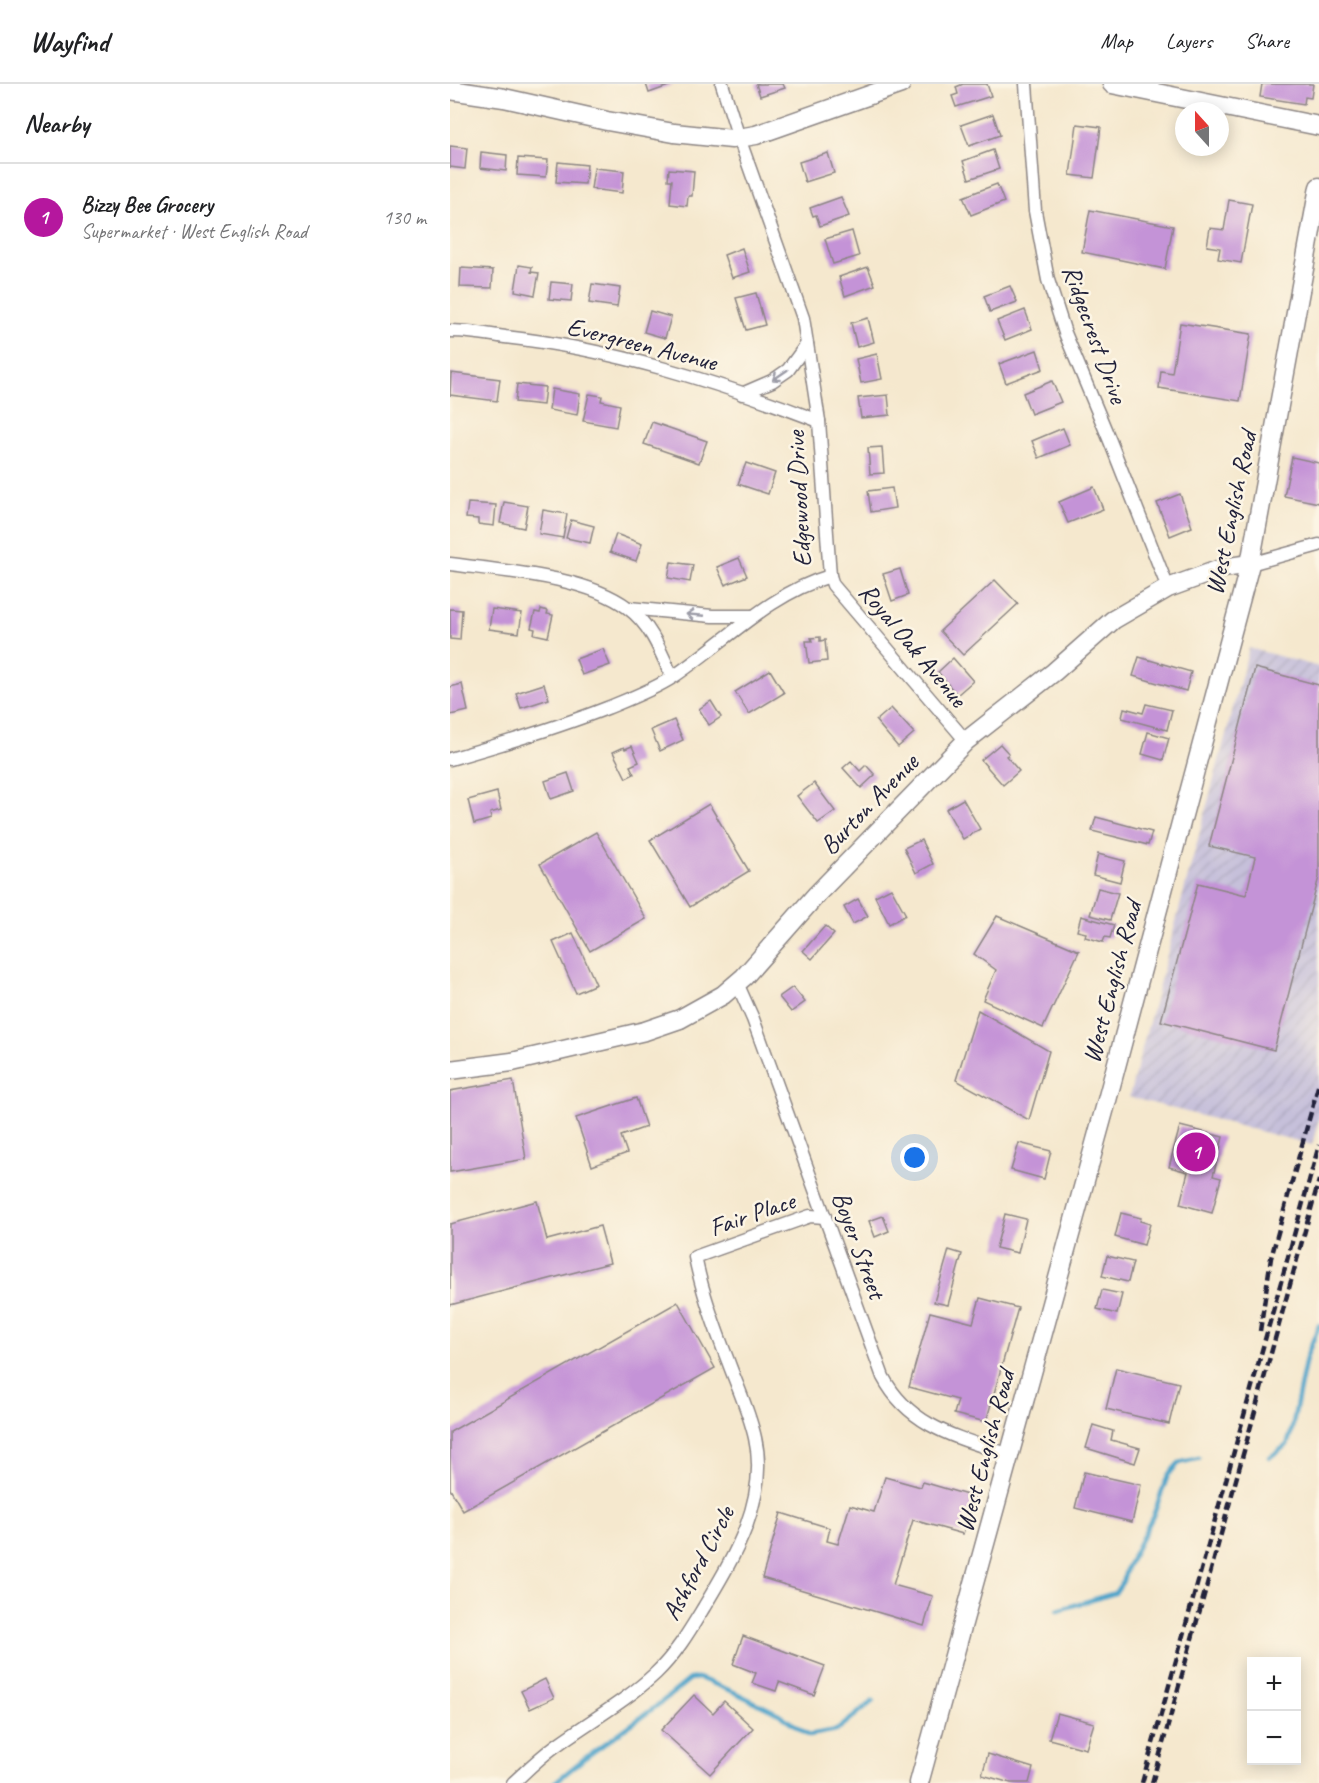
<!DOCTYPE html>
<meta charset="utf-8">
<style>
:root{--surface:#fff;--page:#f6f6f6;--text:#202124;--muted:#757577;--line:#e0e0e0;--accent:#b5179e}
body{margin:0;font-family:Caveat,sans-serif;background:var(--page);color:var(--text)}
.controls{position:absolute;right:18px;bottom:18px;display:grid;overflow:hidden;border-radius:0px;box-shadow:0 3px 15px #0003}
.controls button{width:54px;height:54px;display:grid;place-items:center;padding:0;border:0;border-bottom:2px solid var(--line);background:var(--surface);color:var(--text);font:30px sans-serif}
.compass{position:absolute;left:725px;top:18px;width:54px;height:54px;border-radius:50%;background:var(--surface);box-shadow:0 3px 15px #0003;rotate:339deg}
.you{position:absolute;left:465px;top:1074px;width:21px;height:21px;margin:-15px;border:4px solid #fff;border-radius:50%;background:#1a73e8;box-shadow:0 0 0 9px #1a73e833}
.badge{display:grid;place-items:center;width:39px;height:39px;border-radius:50%;background:var(--accent);color:#fff;font-size:20px;font-weight:700}
.pin{position:absolute;translate:-50% -50%;border:3px solid #fff;box-shadow:0 2px 6px #0006}
.list{margin:0;padding:0;list-style:none}
h2{display:flex;justify-content:space-between;align-items:center;height:78px;margin:0;padding:0 24px;font-size:26px}
h2 small{font-size:20px;font-weight:400;color:var(--muted)}
.list li{display:grid;grid-template-columns:39px 1fr auto;gap:18px;align-items:center;box-sizing:border-box;height:108px;padding:0 24px;border-top:2px solid var(--line)}
.list b{display:block;font-size:22px;white-space:nowrap}
.list p{margin:0;font-size:20px;white-space:nowrap;color:var(--muted)}
.list em{font-size:20px;font-style:normal;color:var(--muted)}
.map{position:relative;flex:none;width:869px;height:1699px;overflow:hidden}
header{display:flex;align-items:center;gap:36px;box-sizing:border-box;height:84px;padding:0 30px;background:var(--surface);border-bottom:2px solid var(--line)}
header strong{font-size:28px}
nav{display:flex;gap:33px;margin-inline-start:auto;font-size:21px}
main{display:flex}
aside{flex:1;background:var(--surface)}
.map>svg:first-child{display:block}
.industrial{fill:url(#industrial-furrows)}
.lines{fill:none;stroke-linecap:round;stroke-linejoin:round}
.stream{stroke:#4da4ca;stroke-width:4.5}
.building{fill:#c493d7}
.street-casing{stroke:#8c8584;stroke-width:15}
.secondary-casing{stroke:#8c8584;stroke-width:21}
.street{stroke:#fff;stroke-width:12}
.secondary{stroke:#fff;stroke-width:18}
.rail{stroke:#22223b;stroke-width:4.5;stroke-dasharray:9 4.5;stroke-linecap:butt}
.oneway{stroke:#9c9ca7}
.labels{text-anchor:middle;dominant-baseline:central;stroke-width:5;stroke-linejoin:round;paint-order:stroke}
.street-label{font-size:26px;fill:#22223b;stroke:#fcf5e5}
</style>
<header>
<strong>Wayfind</strong>
<nav><a>Map</a><a>Layers</a><a>Share</a></nav>
</header>
<main>
<aside>
<h2>Nearby<small></small></h2>
<ul class="list">
<li><span class="badge">1</span><div><b>Bizzy Bee Grocery</b><p>Supermarket · West English Road</p></div><em>130 m</em></li>
</ul>
</aside>
<div class="map">
<svg width="869" height="1699" viewBox="0 0 869 1699">
<defs>
<pattern id="industrial-furrows" width="10" height="10" patternUnits="userSpaceOnUse" patternTransform="scale(1.5)"><rect width="10" height="10" fill="#c6c0da"/><path d="M-1 1l2-2M0 10L10 0M9 11l2-2" fill="none" stroke="#aaa5bc"/></pattern>
</defs>
<rect width="100%" height="100%" fill="#fcf5e5"/>
<filter id="ink" filterUnits="userSpaceOnUse"><feTurbulence type="fractalNoise" baseFrequency=".0167" numOctaves="2"/><feDisplacementMap in="SourceGraphic" scale="12" xChannelSelector="R" yChannelSelector="G"/><feConvolveMatrix kernelMatrix="1 2 1 2 8 2 1 2 1" color-interpolation-filters="sRGB"/></filter>
<filter id="wash" filterUnits="userSpaceOnUse"><feTurbulence type="fractalNoise" baseFrequency=".008" numOctaves="4" result="noise"/><feDisplacementMap in="SourceGraphic" scale="24" xChannelSelector="R" yChannelSelector="G"/><feGaussianBlur stdDeviation="1.35" result="paint"/><feColorMatrix in="noise" values="0 0 0 0 0 0 0 0 0 0 0 0 0 0 0 0 0 1.4 0 .05"/><feComposite in="paint" operator="in"/></filter>
<g filter="url(#wash)">
<rect width="100%" height="100%" fill="#f5e8ce"/>
<polygon class="industrial" points="799,564 869,583 869,1034 862,1061 679,1013"/>
<g class="lines">
<g class="stream">
<polyline points="820,1373 837,1361 841,1349 856,1274 869,1241"/>
<polyline points="608,1526 665,1509 673,1497 677,1483 703,1432 718,1391 729,1379 749,1374"/>
<polyline points="104,1699 135,1674 208,1621 240,1595 249,1594 284,1608 329,1630 359,1651 387,1646 423,1617"/>
</g>
</g>
<g id="blocks">
<g class="building">
<polygon points="196,0 224,0 199,9"/>
<polygon points="306,0 333,0 335,4 310,12"/>
<polygon points="513,0 537,0 541,12 506,23 502,12 508,10 506,3"/>
<polygon points="812,0 863,0 861,14 855,13 854,20 810,13"/>
<polygon points="543,30 550,51 519,62 511,41"/>
<polygon points="627,40 651,43 644,94 620,91"/>
<polygon points="0,62 17,64 15,85 0,83"/>
<polygon points="543,66 549,85 519,95 513,77"/>
<polygon points="31,68 57,71 56,87 30,84"/>
<polygon points="378,69 384,89 355,98 349,78"/>
<polygon points="68,74 98,76 96,93 67,91"/>
<polygon points="108,78 137,81 135,100 106,98"/>
<polygon points="144,84 174,87 172,109 141,105"/>
<polygon points="219,85 244,87 242,112 238,112 237,122 220,120 222,96 218,96"/>
<polygon points="547,100 554,118 521,131 513,113"/>
<polygon points="391,113 399,132 370,142 366,131 363,132 360,124"/>
<polygon points="779,116 802,120 791,179 768,175 770,164 757,162 760,144 774,146"/>
<polygon points="640,126 723,142 715,185 632,168"/>
<polygon points="402,147 409,172 383,180 375,155"/>
<polygon points="292,164 300,188 282,194 274,171"/>
<polygon points="69,181 82,183 81,188 89,189 85,211 65,207"/>
<polygon points="418,183 425,201 395,212 389,193"/>
<polygon points="11,184 43,186 42,204 10,203"/>
<polygon points="101,198 123,200 121,217 99,215"/>
<polygon points="142,200 170,204 167,223 139,219"/>
<polygon points="560,202 567,218 540,228 534,212"/>
<polygon points="306,209 315,241 296,246 286,214"/>
<polygon points="575,226 582,245 555,256 547,237"/>
<polygon points="200,227 221,233 215,254 194,248"/>
<polygon points="418,234 424,258 407,263 401,239"/>
<polygon points="730,239 801,250 790,317 709,304 711,287 722,289"/>
<polygon points="587,266 593,285 556,299 549,280"/>
<polygon points="427,270 432,295 411,299 406,275"/>
<polygon points="1,289 50,295 47,317 0,311"/>
<polygon points="602,297 611,318 581,330 573,309"/>
<polygon points="67,300 95,303 93,321 65,318"/>
<polygon points="102,305 130,310 127,331 99,326"/>
<polygon points="139,310 152,312 151,317 170,321 166,343 133,337"/>
<polygon points="438,311 440,331 411,334 408,314"/>
<polygon points="202,338 257,357 249,379 194,360"/>
<polygon points="613,344 620,361 589,374 582,357"/>
<polygon points="432,363 434,389 420,390 418,364"/>
<polygon points="842,373 869,379 869,419 834,412"/>
<polygon points="296,379 325,389 318,410 288,400"/>
<polygon points="644,403 653,425 618,439 609,418"/>
<polygon points="442,404 445,424 421,428 418,407"/>
<polygon points="730,410 742,443 720,452 707,419"/>
<polygon points="54,418 78,422 74,444 50,439"/>
<polygon points="18,419 46,421 44,442 28,440 28,435 16,434"/>
<polygon points="93,426 117,430 113,454 89,450"/>
<polygon points="121,436 144,442 140,459 116,454"/>
<polygon points="166,450 192,460 186,477 160,468"/>
<polygon points="289,474 297,492 275,501 267,483"/>
<polygon points="221,478 243,481 240,498 218,494"/>
<polygon points="450,485 458,511 442,517 433,490"/>
<polygon points="545,496 568,520 513,571 490,547"/>
<polygon points="0,525 12,526 10,556 0,555"/>
<polygon points="42,525 72,529 69,549 39,545"/>
<polygon points="91,525 98,527 97,530 103,531 98,553 84,550 85,545 81,544 85,528 90,529"/>
<polygon points="370,553 370,557 375,556 377,577 359,579 356,557 362,557 361,554"/>
<polygon points="153,565 160,581 132,591 126,575"/>
<polygon points="689,573 741,588 736,607 683,592"/>
<polygon points="503,574 523,597 507,611 488,588"/>
<polygon points="805,584 869,601 869,793 824,966 711,937 748,799 796,811 805,773 759,762"/>
<polygon points="320,586 334,609 299,630 285,608"/>
<polygon points="12,600 18,627 0,631 0,603"/>
<polygon points="94,600 99,615 71,624 66,609"/>
<polygon points="261,617 271,633 259,641 249,625"/>
<polygon points="696,620 722,626 717,646 672,634 674,624 693,629"/>
<polygon points="441,624 464,649 448,663 426,637"/>
<polygon points="224,636 233,656 210,667 201,646"/>
<polygon points="698,648 719,654 713,676 692,670"/>
<polygon points="550,660 559,670 556,672 569,687 553,701 531,676"/>
<polygon points="182,662 189,678 180,682 184,690 176,694 163,668 174,663 175,665"/>
<polygon points="401,677 410,687 416,681 425,691 411,704 393,684"/>
<polygon points="118,689 124,707 101,715 95,697"/>
<polygon points="364,699 385,727 368,739 347,712"/>
<polygon points="47,708 51,726 40,729 41,735 24,740 18,716"/>
<polygon points="513,715 530,745 513,755 496,725"/>
<polygon points="259,720 299,787 240,823 200,756"/>
<polygon points="646,733 702,748 698,761 642,747"/>
<polygon points="146,748 196,835 140,867 90,780"/>
<polygon points="471,756 483,780 466,789 454,764"/>
<polygon points="648,770 675,777 670,798 643,791"/>
<polygon points="441,804 456,831 439,840 425,812"/>
<polygon points="648,804 668,809 660,836 640,831"/>
<polygon points="408,815 418,832 403,840 394,823"/>
<polygon points="547,832 629,867 593,944 533,916 546,886 524,870"/>
<polygon points="631,832 664,841 660,854 655,853 653,858 635,853 636,849 627,847"/>
<polygon points="375,842 384,850 362,875 353,867"/>
<polygon points="123,849 146,900 126,909 103,858"/>
<polygon points="343,903 355,918 341,928 329,913"/>
<polygon points="528,926 599,967 579,1036 506,996"/>
<polygon points="63,996 76,1075 0,1088 0,1007"/>
<polygon points="186,1014 196,1043 171,1052 177,1069 142,1082 126,1034"/>
<polygon points="730,1042 773,1053 763,1092 771,1094 762,1129 730,1120 738,1088 719,1083"/>
<polygon points="569,1059 601,1067 594,1095 561,1086"/>
<polygon points="87,1117 97,1156 150,1142 160,1179 0,1221 0,1140"/>
<polygon points="671,1129 691,1134 690,1137 700,1140 694,1161 665,1153"/>
<polygon points="555,1130 576,1135 568,1169 546,1164"/>
<polygon points="433,1132 439,1147 425,1153 419,1137"/>
<polygon points="499,1166 512,1170 498,1221 484,1218"/>
<polygon points="657,1172 683,1178 678,1198 652,1192"/>
<polygon points="652,1206 672,1210 667,1230 647,1225"/>
<polygon points="530,1214 568,1224 536,1338 504,1330 508,1316 459,1303 480,1228 523,1239"/>
<polygon points="228,1218 265,1284 13,1427 0,1405 0,1348"/>
<polygon points="666,1284 729,1299 719,1340 656,1325"/>
<polygon points="643,1341 663,1347 661,1356 690,1364 685,1379 636,1364"/>
<polygon points="634,1388 691,1401 682,1438 625,1424"/>
<polygon points="435,1393 471,1403 473,1398 524,1413 513,1450 463,1436 443,1501 483,1512 474,1542 312,1494 331,1429 380,1444 377,1457 388,1460 400,1421 424,1428"/>
<polygon points="293,1552 375,1582 364,1611 329,1598 326,1607 302,1599 306,1589 283,1580"/>
<polygon points="95,1595 104,1614 80,1625 71,1607"/>
<polygon points="244,1611 263,1629 274,1617 303,1644 260,1690 211,1646"/>
<polygon points="607,1629 644,1639 636,1665 599,1655"/>
<polygon points="538,1670 583,1684 579,1699 561,1699 532,1691"/>
</g>
</g>
</g>
<g filter="url(#ink)">
<use href="#blocks" fill-opacity="0" stroke="#8c8584" stroke-width="1.5"/>
<g class="lines">
<g class="street-casing">
<g id="street">
<polyline points="272,0 289,54 353,234 369,337 380,492 383,501 516,657"/>
<polyline points="576,0 585,127 598,196 615,249 660,357 718,504"/>
<path d="M0 247C18 247 37 250 55 253 163 265 268 298 369 337"/>
<polyline points="292,310 322,297 338,286 357,260"/>
<path d="M0 480C52 487 136 492 178 524 201 541 211 568 222 593"/>
<polyline points="800,480 869,461"/>
<polyline points="179,524 262,532 303,532"/>
<path d="M0 675C53 660 106 644 157 624 179 615 203 606 223 593 275 558 319 510 380 492"/>
<path d="M287 899 303 935 433 1293C460 1344 510 1354 560 1371"/>
<path d="M63 1699C76 1687 89 1674 104 1663 138 1638 175 1618 206 1589 226 1570 240 1546 254 1523 284 1473 319 1415 305 1354 299 1327 287 1302 278 1277 265 1244 252 1208 245 1173L360 1132 375 1133"/>
</g>
</g>
<g class="secondary-casing">
<g id="secondary">
<polyline points="662,0 869,42"/>
<polyline points="0,6 54,14 157,37 224,49 282,55 306,51 451,0"/>
<polyline points="0,986 62,978 195,947 230,935 273,911 294,893 367,810 516,657 604,588 663,536 718,504 773,484 800,480"/>
<polyline points="469,1699 656,1020 800,480 869,103"/>
</g>
</g>
<use href="#street" class="street"/>
<use href="#secondary" class="secondary"/>
<g class="rail">
<polyline points="810,1247 821,1174 869,999"/>
<polyline points="692,1699 869,1061"/>
<polyline points="702,1699 869,1096"/>
</g>
</g>
<defs><path id="oneway-shaft" d="M-6 0H5M1.5-3L5.5 0L1.5 3" fill="none" stroke-width="1.6" stroke-linecap="round" stroke-linejoin="round" transform="scale(1.5)"/></defs>
<g class="oneway">
<use href="#oneway-shaft" transform="translate(330 291) rotate(146)"/>
<use href="#oneway-shaft" transform="translate(245 531) rotate(-175)"/>
</g>
</g>
<g class="labels">
<g class="street-label">
<text transform="translate(645 250) rotate(70)">Ridgecrest Drive</text>
<text transform="translate(192 260) rotate(14)">Evergreen Avenue</text>
<text transform="translate(349 415) rotate(-93)">Edgewood Drive</text>
<text transform="translate(781 429) rotate(-78)">West English Road</text>
<text transform="translate(463 561) rotate(50)">Royal Oak Avenue</text>
<text transform="translate(419 720) rotate(-46)">Burton Avenue</text>
<text transform="translate(662 898) rotate(-75)">West English Road</text>
<text transform="translate(302 1130) rotate(-19)">Fair Place</text>
<text transform="translate(409 1161) rotate(70)">Boyer Street</text>
<text transform="translate(535 1367) rotate(-75)">West English Road</text>
<text transform="translate(248 1479) rotate(-62)">Ashford Circle</text>
</g>
</g>
</svg>
<div class="controls">
<button>+</button>
<button>−</button>
</div>
<svg class="compass" viewBox="-18 -18 36 36"><path d="M0-13l5 13h-10z" fill="#e53935"/><path d="M0 13l5-13h-10z" fill="#757577"/></svg>
<div class="you"></div>
<div class="pin badge" style="left:746px;top:1068px">1</div>
</div>
</main>
